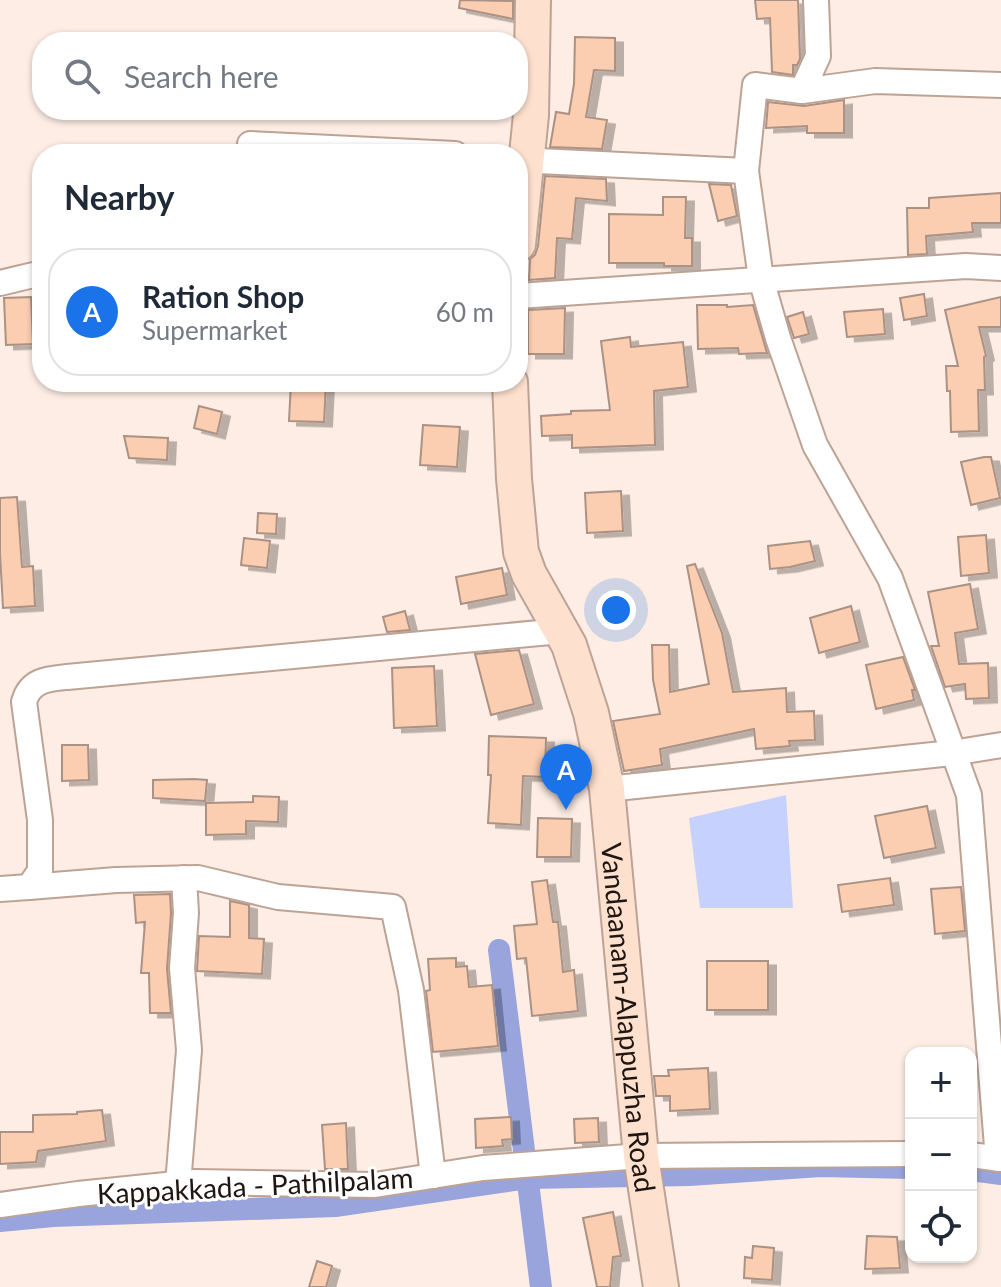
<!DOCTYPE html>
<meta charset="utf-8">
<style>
:root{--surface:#fff;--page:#f6f6f7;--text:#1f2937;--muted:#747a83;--line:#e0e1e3;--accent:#1a73e8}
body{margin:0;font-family:Lato,sans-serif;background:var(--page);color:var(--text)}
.controls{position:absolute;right:24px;bottom:24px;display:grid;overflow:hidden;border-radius:16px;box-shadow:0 2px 6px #0004}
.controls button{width:72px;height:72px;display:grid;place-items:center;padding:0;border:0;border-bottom:2px solid var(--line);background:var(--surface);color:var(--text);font:40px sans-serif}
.you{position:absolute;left:616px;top:610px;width:28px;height:28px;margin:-20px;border:6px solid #fff;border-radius:50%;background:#1a73e8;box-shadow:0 0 0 12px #1a73e833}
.badge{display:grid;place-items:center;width:52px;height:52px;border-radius:50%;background:var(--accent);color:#fff;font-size:26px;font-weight:700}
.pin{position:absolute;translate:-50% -66px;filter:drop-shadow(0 2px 4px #0008)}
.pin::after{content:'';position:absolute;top:42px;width:28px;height:24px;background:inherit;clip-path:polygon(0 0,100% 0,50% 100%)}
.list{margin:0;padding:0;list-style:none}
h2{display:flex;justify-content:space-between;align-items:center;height:104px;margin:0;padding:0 32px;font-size:34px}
h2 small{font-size:26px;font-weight:400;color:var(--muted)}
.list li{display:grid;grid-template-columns:52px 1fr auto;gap:24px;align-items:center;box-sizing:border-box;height:128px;margin:0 16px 16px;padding:0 16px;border:2px solid var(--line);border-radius:32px}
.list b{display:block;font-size:30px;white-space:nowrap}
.list p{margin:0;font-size:26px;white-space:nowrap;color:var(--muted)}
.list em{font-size:26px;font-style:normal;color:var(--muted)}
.icon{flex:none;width:44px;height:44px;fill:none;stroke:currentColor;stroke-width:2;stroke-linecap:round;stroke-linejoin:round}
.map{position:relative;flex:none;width:1001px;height:1287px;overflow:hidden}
.search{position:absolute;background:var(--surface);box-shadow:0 2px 6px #0004;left:32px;top:32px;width:496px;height:88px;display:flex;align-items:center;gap:20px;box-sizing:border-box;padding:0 28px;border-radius:32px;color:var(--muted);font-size:30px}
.panel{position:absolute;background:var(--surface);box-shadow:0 2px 6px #0004;left:32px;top:144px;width:496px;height:248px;border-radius:32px}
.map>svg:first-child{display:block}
.green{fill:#c7d1fe}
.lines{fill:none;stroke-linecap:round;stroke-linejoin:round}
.canal{stroke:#98a4db;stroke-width:22}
.building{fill:#fbcdb1;stroke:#ab9284;stroke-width:2;filter:url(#shadow)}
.minor-casing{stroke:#bca395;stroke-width:28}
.secondary-casing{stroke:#bca395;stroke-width:38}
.minor{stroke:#fff;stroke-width:24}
.secondary{stroke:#fde0ce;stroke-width:34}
.labels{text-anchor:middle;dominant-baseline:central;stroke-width:6;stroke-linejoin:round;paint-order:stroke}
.street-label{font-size:28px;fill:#1f1611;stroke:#fefefe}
</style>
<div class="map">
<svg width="1001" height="1287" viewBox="0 0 1001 1287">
<defs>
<filter id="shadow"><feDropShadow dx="8" dy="4.5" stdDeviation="0" flood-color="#0004"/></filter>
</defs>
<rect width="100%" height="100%" fill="#fdede4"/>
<polygon class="green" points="786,795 793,908 700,908 689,818"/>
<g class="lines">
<g class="canal">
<polyline points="499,950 541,1287"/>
<polyline points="971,1170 1001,1174"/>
<polyline points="0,1221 53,1216 335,1206 528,1178 689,1175 821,1166 911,1168"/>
</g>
</g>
<g class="building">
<polygon points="460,0 513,1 513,19 459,8"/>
<polygon points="755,0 798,0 800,59 797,65 793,65 793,75 772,72 770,18 757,19"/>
<polygon points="575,37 615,38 615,71 594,70 586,117 607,120 602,149 550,147 556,112 569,114 574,84"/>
<polygon points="844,100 844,133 807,133 807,126 766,128 768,102 804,106"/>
<polygon points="545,176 606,179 607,201 576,198 572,239 557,238 555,278 529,280 530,259 535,255 538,246"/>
<polygon points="709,184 731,185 737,216 718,221"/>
<polygon points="1001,193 1001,223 972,223 973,232 926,236 927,254 908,255 907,208 929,208 929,198"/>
<polygon points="663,197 686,197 685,238 692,238 692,266 664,266 664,263 609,263 609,214 663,215"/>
<polygon points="924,294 927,316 904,320 900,298"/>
<polygon points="31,297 33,344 6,345 4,298"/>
<polygon points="1001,297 1001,327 979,327 986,356 984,357 985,390 978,390 979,431 951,432 950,391 947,391 946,366 958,366 945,310"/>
<polygon points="697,305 727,305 727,307 753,305 767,353 739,354 738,348 698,349"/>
<polygon points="565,308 564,354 528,354 528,310"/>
<polygon points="883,309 885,334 847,337 844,312"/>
<polygon points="803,312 809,334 794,338 787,317"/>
<polygon points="630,337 631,347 683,342 688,387 654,391 655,445 572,448 572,435 542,436 541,416 571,414 571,411 610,410 601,341"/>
<polygon points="291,382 326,382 324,422 289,421"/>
<polygon points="199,406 222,412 217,434 194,428"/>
<polygon points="423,425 460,427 457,467 420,465"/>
<polygon points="124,436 168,438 167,460 129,458"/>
<polygon points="984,457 991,457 1000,498 971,505 961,462"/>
<polygon points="621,491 623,531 587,533 585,493"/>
<polygon points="17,497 22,567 33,566 35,606 3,608 0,554 0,498"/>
<polygon points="258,513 277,514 276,534 257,533"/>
<polygon points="986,535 989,573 961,576 958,537"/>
<polygon points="244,538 270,541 267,568 241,565"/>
<polygon points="810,541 815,561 790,567 770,569 768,546"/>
<polygon points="695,564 722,633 733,692 786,688 787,712 814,711 815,740 789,741 790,746 756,749 754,729 660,749 662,765 624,771 613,721 660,714 653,680 652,645 669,645 670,692 709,684 687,566"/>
<polygon points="502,568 507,595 461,604 456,577"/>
<polygon points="970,584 978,629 955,633 959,664 988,663 989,698 966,699 965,684 945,687 931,646 939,646 928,592"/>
<polygon points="851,606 860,642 819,653 810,618"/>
<polygon points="405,611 410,630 387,632 383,617"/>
<polygon points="519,650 534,704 491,715 475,654"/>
<polygon points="903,657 915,690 912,690 914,700 876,709 866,665"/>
<polygon points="434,666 437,726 394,728 392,668"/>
<polygon points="489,736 546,738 545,777 523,776 521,825 488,823 491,775 488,775"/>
<polygon points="62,745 88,745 89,780 62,781"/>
<polygon points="194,779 207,780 205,801 153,798 153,780"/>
<polygon points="253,796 279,797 278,822 246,821 246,834 206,835 206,803 253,802"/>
<polygon points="927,806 936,848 884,858 875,816"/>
<polygon points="538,818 572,819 571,857 537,857"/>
<polygon points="890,878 894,905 842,912 838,885"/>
<polygon points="547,880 553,922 558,922 563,972 574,970 578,1011 532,1016 526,958 517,959 514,926 537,924 532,882"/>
<polygon points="961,887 965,931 935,934 931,889"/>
<polygon points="170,894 171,913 167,969 171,1013 150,1013 149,973 141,973 145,922 136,923 134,895"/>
<polygon points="230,901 249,905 249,938 264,939 262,974 197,971 199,936 230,937"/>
<polygon points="456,958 456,967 467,966 469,987 492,985 498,1046 433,1052 426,991 430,990 428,959"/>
<rect x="707" y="961" width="61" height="49"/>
<polygon points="708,1068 710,1109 670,1111 670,1096 656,1096 654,1076 669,1076 668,1070"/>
<polygon points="102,1110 106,1141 38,1151 36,1162 0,1164 0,1132 33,1132 33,1115 77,1114 77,1112"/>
<polygon points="511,1117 512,1139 502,1140 503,1146 476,1148 475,1119"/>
<polygon points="598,1118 599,1142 575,1143 574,1119"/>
<polygon points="346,1123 348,1169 325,1169 322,1125"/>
<polygon points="613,1212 621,1256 613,1257 610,1287 597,1287 583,1218"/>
<polygon points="867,1236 897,1237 900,1268 865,1269"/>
<polygon points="753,1246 774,1248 772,1280 744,1278 745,1257 752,1258"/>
<polygon points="317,1261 332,1266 326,1287 309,1287"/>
</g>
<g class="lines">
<g class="minor-casing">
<g id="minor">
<polyline points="802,91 875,81 1001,85"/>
<polyline points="250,144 455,154"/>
<polyline points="518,160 746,171 755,85 802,91 818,56 816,0"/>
<polyline points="746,171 761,279 778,338 815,445 890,578 969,795 998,1159"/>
<polyline points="0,283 42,273"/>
<polyline points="518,296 966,266 1001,268"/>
<polyline points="607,789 952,753 1001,745"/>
<polyline points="29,887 116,880 198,878 278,897 393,907 411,990 433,1176"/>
<path d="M0 889 29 887 40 871V820L24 702C30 680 47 679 67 677L561 631"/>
<polyline points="971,1155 1001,1159"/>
<polyline points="178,1184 189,1050 182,968 186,913 184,878"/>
<polyline points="0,1205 78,1194 195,1182 375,1185 483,1168 641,1156 911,1154"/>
</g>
</g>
<g class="secondary-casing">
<g id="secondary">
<polyline points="518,244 531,115 533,0"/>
<path id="s1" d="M510 382 514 479 521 552 529 574 569 645 591 713 607 789 641 1156 661 1287"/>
</g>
</g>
<use href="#minor" class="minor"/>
<use href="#secondary" class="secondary"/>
</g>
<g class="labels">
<g class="street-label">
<text stroke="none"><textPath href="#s1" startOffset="654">Vandaanam-Alappuzha Road</textPath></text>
<text transform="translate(255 1185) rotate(-3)">Kappakkada - Pathilpalam</text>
</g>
</g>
</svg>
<div class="controls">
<button>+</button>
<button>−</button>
<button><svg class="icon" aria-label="locate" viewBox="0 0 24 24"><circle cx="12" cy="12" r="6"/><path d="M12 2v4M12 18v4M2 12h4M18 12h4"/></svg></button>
</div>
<div class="you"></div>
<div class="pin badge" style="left:566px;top:810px">A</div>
<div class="search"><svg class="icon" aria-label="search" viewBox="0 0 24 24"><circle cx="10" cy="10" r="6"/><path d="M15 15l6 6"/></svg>Search here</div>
<section class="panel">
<h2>Nearby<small></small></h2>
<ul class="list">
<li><span class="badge">A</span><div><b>Ration Shop</b><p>Supermarket</p></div><em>60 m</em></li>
</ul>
</section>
</div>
